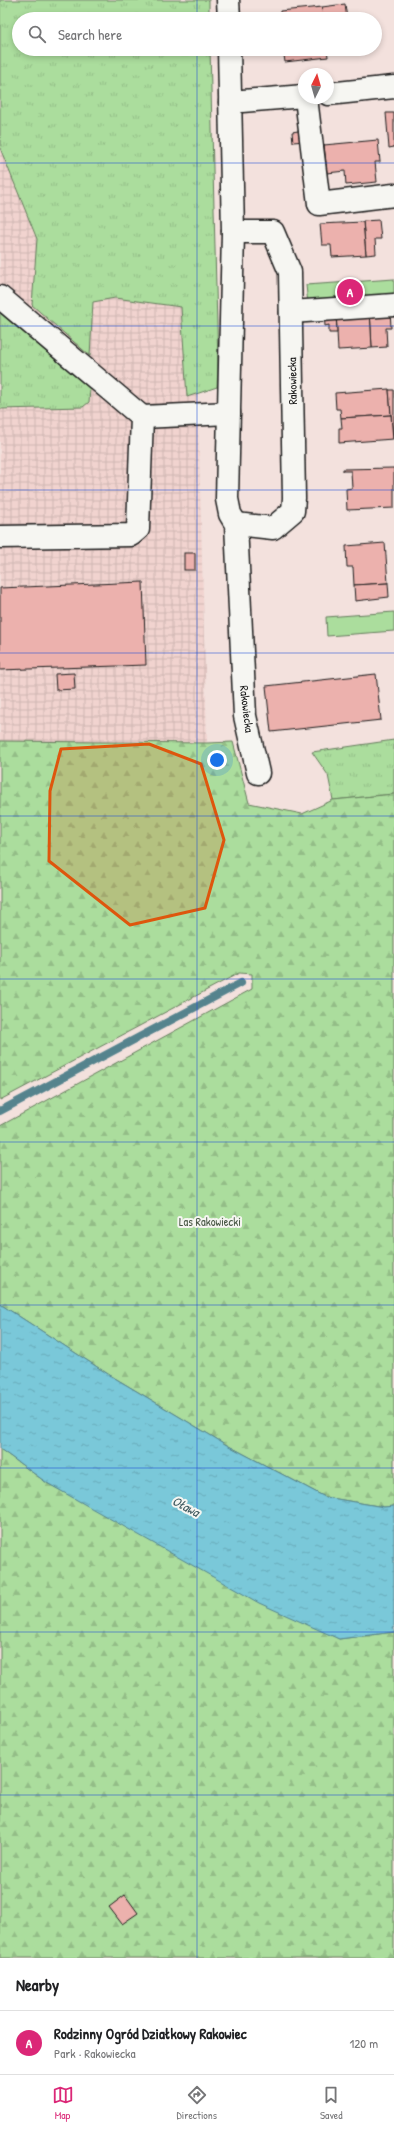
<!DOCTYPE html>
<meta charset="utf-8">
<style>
:root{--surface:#fff;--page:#f6f6f6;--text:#202124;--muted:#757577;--line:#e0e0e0;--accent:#db2777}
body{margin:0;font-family:"Patrick Hand",sans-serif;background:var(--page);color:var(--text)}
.compass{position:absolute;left:298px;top:68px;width:36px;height:36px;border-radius:50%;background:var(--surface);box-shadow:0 2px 6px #0003;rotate:5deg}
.you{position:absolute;left:217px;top:760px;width:14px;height:14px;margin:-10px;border:3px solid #fff;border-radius:50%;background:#1a73e8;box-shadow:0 0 0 6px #1a73e833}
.badge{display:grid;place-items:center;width:26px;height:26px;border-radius:50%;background:var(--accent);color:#fff;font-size:13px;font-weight:700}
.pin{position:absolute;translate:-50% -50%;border:2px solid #fff;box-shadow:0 1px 4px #0006}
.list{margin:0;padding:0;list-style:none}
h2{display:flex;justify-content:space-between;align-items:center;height:52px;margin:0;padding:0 16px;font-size:17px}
h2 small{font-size:13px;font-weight:400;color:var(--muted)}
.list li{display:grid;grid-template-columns:26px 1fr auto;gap:12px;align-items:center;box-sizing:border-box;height:64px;padding:0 16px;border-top:1px solid var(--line)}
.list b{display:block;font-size:15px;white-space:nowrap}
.list p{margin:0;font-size:13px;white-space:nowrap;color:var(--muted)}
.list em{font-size:13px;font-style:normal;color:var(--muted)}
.icon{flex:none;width:22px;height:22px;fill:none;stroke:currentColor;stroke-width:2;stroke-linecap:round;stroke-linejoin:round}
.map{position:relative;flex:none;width:394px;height:1958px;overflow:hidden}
.search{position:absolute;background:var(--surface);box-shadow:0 2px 6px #0003;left:12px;right:12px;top:12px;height:44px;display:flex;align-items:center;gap:10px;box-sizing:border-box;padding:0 14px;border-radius:22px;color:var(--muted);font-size:15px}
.sheet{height:116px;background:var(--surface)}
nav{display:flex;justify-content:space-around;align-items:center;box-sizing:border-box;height:56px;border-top:1px solid var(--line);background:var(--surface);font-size:11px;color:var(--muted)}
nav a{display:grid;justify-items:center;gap:2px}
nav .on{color:var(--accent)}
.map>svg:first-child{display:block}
.industrial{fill:url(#industrial-grid)}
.grass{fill:url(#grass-tufts);stroke:#647c5c}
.forest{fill:url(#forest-firs);stroke:#647c5c}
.garden{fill:#abdd9d;stroke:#647c5c}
.water{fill:url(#water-ripples);stroke:#54838d}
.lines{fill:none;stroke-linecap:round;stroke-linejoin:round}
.stream{stroke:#54838d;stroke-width:8}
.building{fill:#ecb1ad;stroke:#1c1c1c}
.minor-casing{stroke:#1c1c1c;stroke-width:25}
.minor{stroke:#f6f6f2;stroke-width:22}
.marked{fill:#de560d;fill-opacity:0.2;stroke:#de560d;stroke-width:3;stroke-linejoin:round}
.grid{fill:none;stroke:#1d4ed8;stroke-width:1;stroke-opacity:0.55}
.labels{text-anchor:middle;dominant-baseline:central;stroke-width:4;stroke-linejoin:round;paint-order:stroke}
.street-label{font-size:12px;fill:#1c1c1c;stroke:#f6f6f2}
.park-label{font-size:12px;fill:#475643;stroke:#f6f6f2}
.water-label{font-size:13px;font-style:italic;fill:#3d585e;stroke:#f6f6f2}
</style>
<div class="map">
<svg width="394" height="1958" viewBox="0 0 394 1958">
<defs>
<pattern id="industrial-grid" width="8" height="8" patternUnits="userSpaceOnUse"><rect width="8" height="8" fill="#f1d3cf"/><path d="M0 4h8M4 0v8" fill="none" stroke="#ceb5b1"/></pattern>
<pattern id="grass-tufts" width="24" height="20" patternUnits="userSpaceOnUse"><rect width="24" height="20" fill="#abdd9d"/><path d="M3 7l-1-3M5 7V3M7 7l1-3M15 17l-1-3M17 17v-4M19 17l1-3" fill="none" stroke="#93bd87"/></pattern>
<pattern id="forest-firs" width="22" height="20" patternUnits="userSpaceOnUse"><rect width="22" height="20" fill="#abdd9d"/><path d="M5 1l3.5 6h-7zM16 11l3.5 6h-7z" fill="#93bd87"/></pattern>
<pattern id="water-ripples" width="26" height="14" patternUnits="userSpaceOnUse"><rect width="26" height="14" fill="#7ac8d9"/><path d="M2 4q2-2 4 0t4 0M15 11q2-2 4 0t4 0" fill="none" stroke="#69abba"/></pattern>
</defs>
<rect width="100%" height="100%" fill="#f3e1dd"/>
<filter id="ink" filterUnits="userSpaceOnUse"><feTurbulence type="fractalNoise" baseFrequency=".025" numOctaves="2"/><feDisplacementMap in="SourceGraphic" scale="8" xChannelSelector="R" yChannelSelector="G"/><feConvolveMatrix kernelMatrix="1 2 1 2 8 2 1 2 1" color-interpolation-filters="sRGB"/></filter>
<g filter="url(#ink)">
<polygon class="industrial" points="0,0 19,19 19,49 188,49 207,743 0,741"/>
<g class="grass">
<polygon points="0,0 209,0 209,19 19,19 19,49 210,49 218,367 217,387 187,397 181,307 115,298 93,302 90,356 32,305 37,239 0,148"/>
<polygon points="0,313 90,389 89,402 83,407 0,409"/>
<polygon points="394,740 394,794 333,800 328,775 312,752"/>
</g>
<g class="forest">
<polygon points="0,741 207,743 233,742 249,803 302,814 333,800 394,794 394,1506 384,1507 325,1497 225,1444 108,1374 0,1304 0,1126 252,989 252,974 239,973 0,1100"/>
<polygon points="0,1449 47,1483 339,1639 394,1632 394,1958 0,1958"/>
</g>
<g class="garden">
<polygon points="394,279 394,300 308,304 306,285"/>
<polygon points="394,612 394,631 327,636 326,617"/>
</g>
<polygon class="water" points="0,1304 108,1374 225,1444 325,1497 384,1507 394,1506 394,1632 339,1639 259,1603 47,1483 0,1449"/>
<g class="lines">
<polyline class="stream" points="0,1111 241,983"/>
</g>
<g class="building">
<polygon points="345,4 347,19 323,19 322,7"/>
<polygon points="322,7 323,19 280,19 280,11"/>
<polygon points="283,49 327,49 328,57 285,62"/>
<polygon points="386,113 394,113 394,147 389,148"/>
<polygon points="304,130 306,141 293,142 292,132"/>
<polygon points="378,140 380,162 375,162 377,182 346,185 345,171 327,173 324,145"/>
<polygon points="379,220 381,239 375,239 376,254 366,255 363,221"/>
<polygon points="363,222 366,255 332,257 331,245 322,245 320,224"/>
<polygon points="390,309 391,328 386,328 387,347 372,348 370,310"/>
<polygon points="370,310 372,348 338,350 336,312"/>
<polygon points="336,312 337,333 329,333 329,325 325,326 324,313"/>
<polygon points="389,389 391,415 341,418 340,409 336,409 335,393"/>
<polygon points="389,390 394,390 394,438 393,438"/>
<polygon points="391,415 393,439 339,443 339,428 342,428 341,418"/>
<polygon points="394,468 394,508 347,510 346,489 352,488 351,471 343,471 343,469"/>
<polygon points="385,543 388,583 354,585 353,567 347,567 346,546"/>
<rect x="184" y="553" width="11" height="17"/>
<polygon points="143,582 146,665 0,670 0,588"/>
<polygon points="388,583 389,597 355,601 354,585"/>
<polygon points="74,673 75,689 56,690 55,674"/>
<polygon points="376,674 381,720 271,732 266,686"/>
<polygon points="125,1895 138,1913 122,1924 109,1907"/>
</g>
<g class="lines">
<g class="minor-casing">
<g id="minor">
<polyline points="228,0 229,19"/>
<polyline points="229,49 233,232 227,499 230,514 236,524 245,716 258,773"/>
<polyline points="328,94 394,87"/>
<polyline points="306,98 319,204 394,195"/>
<polyline points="230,102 304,96"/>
<polyline points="233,232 273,232 290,272 294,498 293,511 273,528 236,524"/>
<polyline points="0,297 142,417 138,529 131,535 0,537"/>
<polyline points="291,312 394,305"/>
<polyline points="142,417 229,413"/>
</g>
</g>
<use href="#minor" class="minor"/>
</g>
</g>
<path class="marked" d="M149 744 201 764 224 840 205 908 130 925 49 861 50 791 61 749Z"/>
<path class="grid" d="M197 0V19M197 49V1958M0 163H394M0 326H394M0 490H394M0 653H394M0 816H394M0 979H394M0 1142H394M0 1305H394M0 1468H394M0 1632H394M0 1795H394"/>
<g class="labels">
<g class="street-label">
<text transform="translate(292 381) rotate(-91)">Rakowiecka</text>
<text transform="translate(247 709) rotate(83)">Rakowiecka</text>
</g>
<g class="park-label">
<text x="210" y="1221">Las Rakowiecki</text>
</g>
<g class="water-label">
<text transform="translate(186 1506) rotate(28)">Oława</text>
</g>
</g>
</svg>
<svg class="compass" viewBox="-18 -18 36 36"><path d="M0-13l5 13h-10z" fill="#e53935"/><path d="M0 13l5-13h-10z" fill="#757577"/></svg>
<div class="you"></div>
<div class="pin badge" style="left:350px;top:292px">A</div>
<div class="search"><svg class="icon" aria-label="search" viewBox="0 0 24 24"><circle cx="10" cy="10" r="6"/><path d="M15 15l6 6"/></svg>Search here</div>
</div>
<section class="sheet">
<h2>Nearby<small></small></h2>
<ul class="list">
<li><span class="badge">A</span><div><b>Rodzinny Ogród Działkowy Rakowiec</b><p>Park · Rakowiecka</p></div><em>120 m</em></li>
</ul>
</section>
<nav>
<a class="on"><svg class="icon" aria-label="map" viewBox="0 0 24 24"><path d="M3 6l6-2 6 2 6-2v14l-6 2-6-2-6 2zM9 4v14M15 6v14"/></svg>Map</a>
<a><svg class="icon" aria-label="directions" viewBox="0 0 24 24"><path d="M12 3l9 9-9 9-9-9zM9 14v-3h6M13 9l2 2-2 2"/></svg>Directions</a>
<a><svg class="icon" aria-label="saved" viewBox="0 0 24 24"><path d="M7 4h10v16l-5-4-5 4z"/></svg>Saved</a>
</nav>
